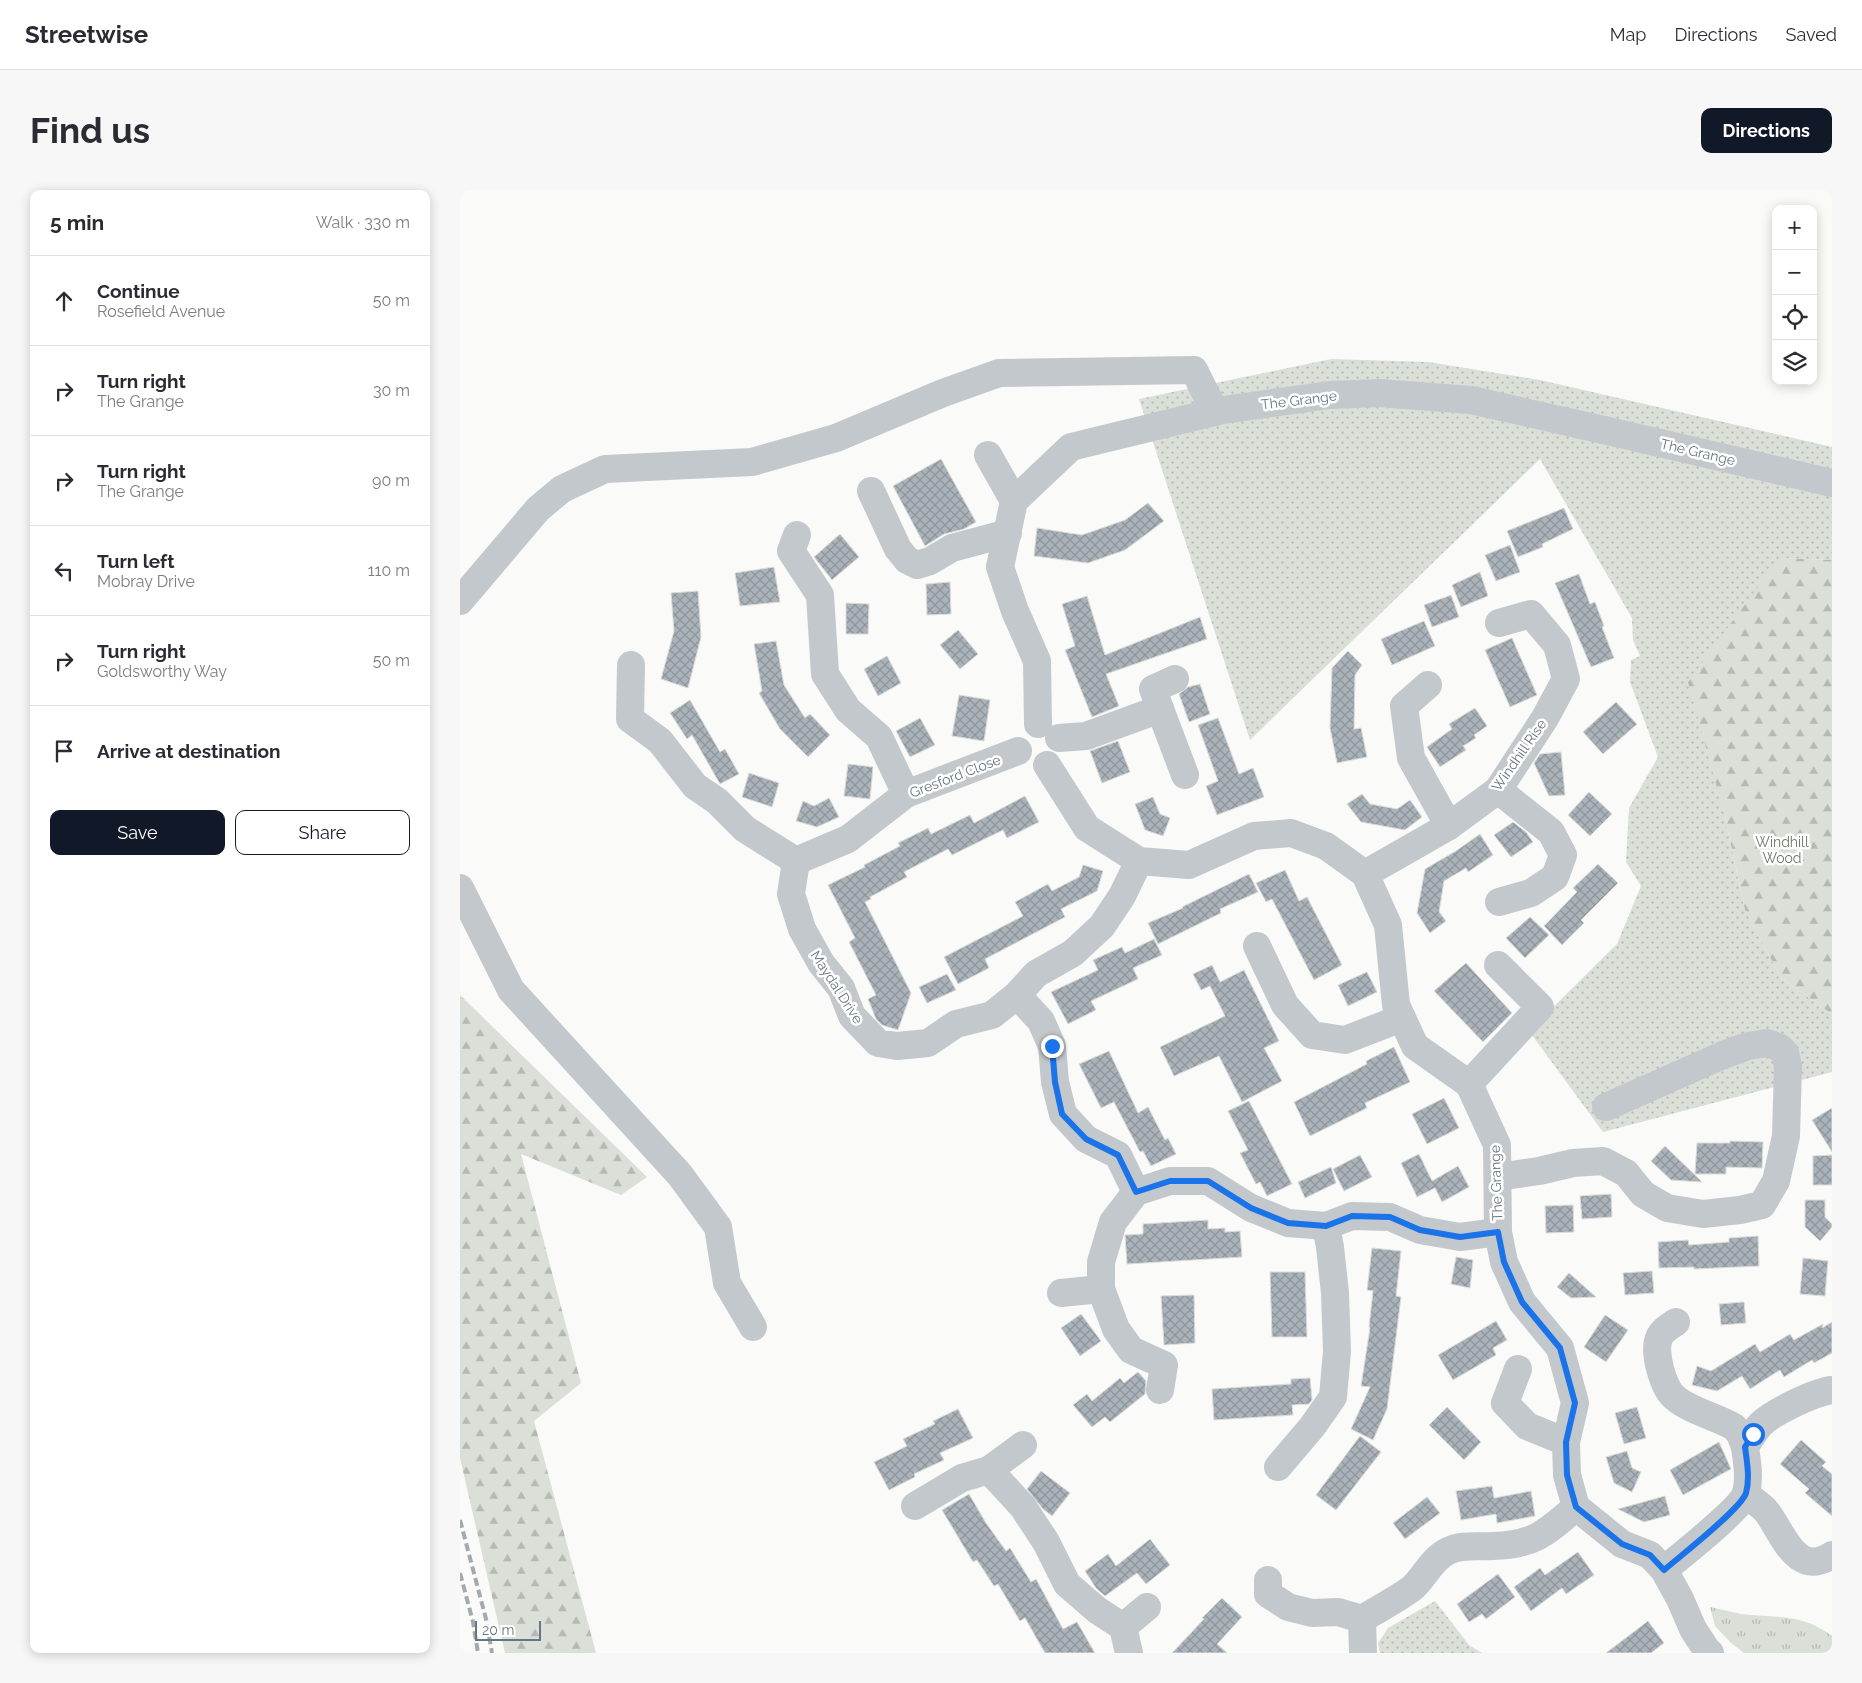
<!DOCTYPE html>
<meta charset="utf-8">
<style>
:root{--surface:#fff;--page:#f7f7f7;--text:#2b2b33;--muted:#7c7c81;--line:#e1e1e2;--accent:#111827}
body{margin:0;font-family:Raleway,sans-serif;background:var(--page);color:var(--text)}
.controls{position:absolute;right:15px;top:15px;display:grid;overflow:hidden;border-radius:10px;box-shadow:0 2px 12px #0003}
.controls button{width:45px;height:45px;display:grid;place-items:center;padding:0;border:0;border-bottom:1px solid var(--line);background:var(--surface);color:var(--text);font:25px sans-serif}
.scale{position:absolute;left:15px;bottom:12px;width:66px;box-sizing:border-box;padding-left:5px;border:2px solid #657683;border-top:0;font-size:14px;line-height:18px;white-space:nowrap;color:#657683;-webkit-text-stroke:4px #fff;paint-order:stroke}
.stop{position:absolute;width:15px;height:15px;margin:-11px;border:4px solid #1a73e8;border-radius:50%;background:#fff}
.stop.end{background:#1a73e8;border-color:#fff;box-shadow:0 1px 5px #0008}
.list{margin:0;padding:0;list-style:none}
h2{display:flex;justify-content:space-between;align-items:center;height:65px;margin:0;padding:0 20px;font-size:21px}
h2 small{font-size:16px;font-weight:400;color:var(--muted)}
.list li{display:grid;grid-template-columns:32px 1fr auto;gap:15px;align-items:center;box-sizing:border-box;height:90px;padding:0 20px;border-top:1px solid var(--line)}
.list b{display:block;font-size:19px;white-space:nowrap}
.list p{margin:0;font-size:16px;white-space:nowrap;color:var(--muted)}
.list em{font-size:16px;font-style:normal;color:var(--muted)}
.actions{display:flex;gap:10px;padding:15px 20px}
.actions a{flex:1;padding:11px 0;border:1px solid var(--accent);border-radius:10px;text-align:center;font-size:18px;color:var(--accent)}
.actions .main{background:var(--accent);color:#fff}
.icon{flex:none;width:28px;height:28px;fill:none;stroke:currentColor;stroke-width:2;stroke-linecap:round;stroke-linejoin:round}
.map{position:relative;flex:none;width:1372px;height:1463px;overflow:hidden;border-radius:10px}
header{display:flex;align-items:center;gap:30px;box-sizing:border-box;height:70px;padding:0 25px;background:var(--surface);border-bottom:1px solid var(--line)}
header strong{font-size:24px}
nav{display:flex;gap:28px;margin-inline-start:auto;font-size:18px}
.intro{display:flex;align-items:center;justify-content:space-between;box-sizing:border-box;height:120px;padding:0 30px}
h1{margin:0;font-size:35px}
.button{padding:12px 22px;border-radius:10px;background:var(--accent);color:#fff;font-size:18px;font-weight:700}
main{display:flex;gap:30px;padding:0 30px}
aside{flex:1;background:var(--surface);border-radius:10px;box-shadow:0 2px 12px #0003}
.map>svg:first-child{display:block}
.grass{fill:url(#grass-dots)}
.forest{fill:url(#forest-firs)}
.park{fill:url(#park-tufts)}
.building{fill:url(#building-cross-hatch);stroke:#dcdcda}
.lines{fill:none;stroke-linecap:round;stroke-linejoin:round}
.minor{stroke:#c3c8cc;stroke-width:28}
.rail{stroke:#a2aab0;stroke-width:4;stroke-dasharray:8 4;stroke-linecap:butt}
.route{stroke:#1a73e8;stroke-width:6}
.labels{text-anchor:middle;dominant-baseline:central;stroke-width:5;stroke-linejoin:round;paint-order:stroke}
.street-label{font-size:14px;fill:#657683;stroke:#fff}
.park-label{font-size:14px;fill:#687a64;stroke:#fff}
</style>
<header>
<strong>Streetwise</strong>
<nav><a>Map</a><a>Directions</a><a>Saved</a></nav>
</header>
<div class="intro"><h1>Find us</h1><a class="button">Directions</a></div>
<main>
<aside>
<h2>5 min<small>Walk · 330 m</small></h2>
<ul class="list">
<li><svg class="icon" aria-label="ahead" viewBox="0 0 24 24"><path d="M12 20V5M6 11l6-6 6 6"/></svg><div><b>Continue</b><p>Rosefield Avenue</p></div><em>50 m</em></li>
<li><svg class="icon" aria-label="right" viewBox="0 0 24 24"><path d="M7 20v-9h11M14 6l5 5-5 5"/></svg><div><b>Turn right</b><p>The Grange</p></div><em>30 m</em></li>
<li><svg class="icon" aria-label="right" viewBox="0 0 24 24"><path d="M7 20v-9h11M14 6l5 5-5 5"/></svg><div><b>Turn right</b><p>The Grange</p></div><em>90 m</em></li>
<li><svg class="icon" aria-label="left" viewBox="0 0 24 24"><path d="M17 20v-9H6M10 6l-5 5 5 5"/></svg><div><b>Turn left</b><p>Mobray Drive</p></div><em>110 m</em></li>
<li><svg class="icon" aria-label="right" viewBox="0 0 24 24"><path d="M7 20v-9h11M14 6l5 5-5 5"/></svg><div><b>Turn right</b><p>Goldsworthy Way</p></div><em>50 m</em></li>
<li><svg class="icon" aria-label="arrive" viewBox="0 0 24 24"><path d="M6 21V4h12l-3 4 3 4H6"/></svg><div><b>Arrive at destination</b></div></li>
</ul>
<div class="actions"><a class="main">Save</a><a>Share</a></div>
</aside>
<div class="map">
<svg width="1372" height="1463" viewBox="0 0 1372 1463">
<defs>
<pattern id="grass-dots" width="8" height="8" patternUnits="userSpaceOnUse" patternTransform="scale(1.25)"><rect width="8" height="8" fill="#dadfd7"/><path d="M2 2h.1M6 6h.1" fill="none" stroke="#b4b9b4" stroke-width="1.8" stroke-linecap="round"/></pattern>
<pattern id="forest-firs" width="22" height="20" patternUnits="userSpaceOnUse" patternTransform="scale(1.25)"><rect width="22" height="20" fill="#dadfd7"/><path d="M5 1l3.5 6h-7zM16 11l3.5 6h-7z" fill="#b4b9b4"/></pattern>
<pattern id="park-tufts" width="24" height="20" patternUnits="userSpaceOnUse" patternTransform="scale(1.25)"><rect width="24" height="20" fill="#dadfd7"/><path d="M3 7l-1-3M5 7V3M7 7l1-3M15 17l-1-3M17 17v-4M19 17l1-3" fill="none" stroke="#b4b9b4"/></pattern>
<pattern id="building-cross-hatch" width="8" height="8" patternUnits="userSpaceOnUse" patternTransform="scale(1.25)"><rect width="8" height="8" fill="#aab3b9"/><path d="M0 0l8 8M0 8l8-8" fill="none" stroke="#8e969c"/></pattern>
</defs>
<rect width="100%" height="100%" fill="#fafaf8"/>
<g class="grass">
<polygon points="871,169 968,172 1080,190 1372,257 1372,370 1319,368 1265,627 1285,720 1321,788 1372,824 1372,882 1143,942 1069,841 1157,754 1181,696 1166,672 1169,618 1198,567 1170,492 1171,470 1180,466 1173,450 1172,428 1080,269 790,550 679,209"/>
<polygon points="975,1411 1009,1455 1022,1463 920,1463 918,1453 928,1438"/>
</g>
<g class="forest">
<polygon points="1319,368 1372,370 1372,824 1321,788 1285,720 1265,627 1228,492"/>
<polygon points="0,805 187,987 161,1005 61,964 121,1193 74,1231 136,1463 45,1463 0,1268"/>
</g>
<path class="park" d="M1250 1417C1260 1419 1271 1422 1281 1424 1316 1428 1342 1423 1372 1446V1463H1284L1271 1453 1255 1436Z"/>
<g class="building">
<polygon points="481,269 516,332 504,339 484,344 465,356 433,296"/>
<polygon points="688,313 704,331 665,360 628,373 574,366 577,338 622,345 665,330"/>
<polygon points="1104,318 1113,339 1082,354 1083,357 1058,367 1047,341"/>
<polygon points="380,344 399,367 372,390 354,367"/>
<polygon points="1050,355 1060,382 1036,391 1025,365"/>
<polygon points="314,377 320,412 280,416 275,383"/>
<polygon points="1020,382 1028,406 1001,417 992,395"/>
<polygon points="1119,384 1130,414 1135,412 1144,436 1142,437 1154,468 1131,477 1095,393"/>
<polygon points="490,392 491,424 467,425 466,394"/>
<polygon points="238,401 241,447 228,498 201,489 214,441 211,403"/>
<polygon points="991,405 999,427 972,437 964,415"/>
<polygon points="627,406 645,465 740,427 747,449 646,484 659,516 632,527 605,460 615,456 602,414"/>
<polygon points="386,413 409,414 408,444 386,444"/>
<polygon points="964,431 975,456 932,475 921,449"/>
<polygon points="498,440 518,464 500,479 480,455"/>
<polygon points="1052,448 1077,505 1050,517 1025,460"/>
<polygon points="316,451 324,495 345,528 350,524 370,545 348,567 320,539 299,503 302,501 294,454"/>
<polygon points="888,461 902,475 895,485 894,539 901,538 907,567 877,573 870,538 872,478"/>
<polygon points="427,466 441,493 418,506 404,479"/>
<polygon points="740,494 750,524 729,532 719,504 728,497"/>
<polygon points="499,505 530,510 524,551 492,546"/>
<polygon points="230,510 260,562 265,559 279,584 260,594 232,545 227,549 210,523"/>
<polygon points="1156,512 1177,534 1143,564 1123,542"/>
<polygon points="1015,518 1027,536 1014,545 1016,548 1003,556 1006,560 980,577 967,557 992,539 989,534"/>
<polygon points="460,528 475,555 450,567 436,541"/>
<polygon points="758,528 779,584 793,578 804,607 757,625 746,596 758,591 738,535"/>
<polygon points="658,551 670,582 642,593 630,561"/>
<polygon points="1101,562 1105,605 1089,606 1074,573 1080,564"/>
<polygon points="388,574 413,577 410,609 384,606"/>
<polygon points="289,583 319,593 312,617 282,607"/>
<polygon points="1129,602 1152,624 1130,646 1108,625"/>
<polygon points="902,604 910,614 937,619 950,610 962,627 945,640 901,632 887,614"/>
<polygon points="565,606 579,632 547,648 543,640 492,665 488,659 444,682 447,687 410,707 411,709 405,712 451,803 438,840 422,835 416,829 408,809 416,805 389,752 395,748 368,695 405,677 404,675 440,656 438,653 468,638 471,644 510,625 514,633"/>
<polygon points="693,607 700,624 710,628 703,646 685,640 675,614"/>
<polygon points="369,608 379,627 357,637 336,631 343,611 354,616"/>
<polygon points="1053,632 1066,642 1073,652 1051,667 1034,645"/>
<polygon points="1020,644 1033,665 1008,682 1006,678 984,691 979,722 986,731 970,743 957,723 965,679 996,661"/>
<polygon points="1138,674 1158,693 1121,730 1124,733 1102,755 1084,736 1117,702 1113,698"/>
<polygon points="623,675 643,681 637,701 601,719 605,727 525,769 529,778 498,794 484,767 563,726 555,712 588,694 592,701 619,687"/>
<polygon points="825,680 839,711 847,707 882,775 854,790 812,709 806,712 796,693"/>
<polygon points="789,684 798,702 760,719 761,723 698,754 688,733 723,718 722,717"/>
<polygon points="1070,727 1089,745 1065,768 1046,748"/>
<polygon points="694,749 702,765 673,778 678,789 631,811 636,820 608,834 591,802 638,780 633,770 662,757 665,763"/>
<polygon points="1006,773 1052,823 1023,852 974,801"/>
<polygon points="752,775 760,792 784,780 819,851 804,858 822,891 782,912 759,866 714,886 700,857 765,826 750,796 741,800 733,784"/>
<polygon points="907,782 917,802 888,816 878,795"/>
<polygon points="487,784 496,800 467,813 459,797"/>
<polygon points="934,857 950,892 905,913 907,918 850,946 834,912 907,874 906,871"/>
<polygon points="649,861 678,923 688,917 705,950 708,948 716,964 691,976 683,961 680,962 654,912 641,918 619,874"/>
<polygon points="984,908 999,938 967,954 952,924"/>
<polygon points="789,911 832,994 807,1006 800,992 796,994 780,963 788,960 768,921"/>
<polygon points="1372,918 1372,962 1352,930"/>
<polygon points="1270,951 1303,952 1302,978 1266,977 1266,984 1235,984 1237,953 1270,953"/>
<polygon points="1205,956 1242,992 1211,990 1191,971"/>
<polygon points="959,964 972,991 998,976 1009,997 982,1012 975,998 957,1007 941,973"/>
<polygon points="900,965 912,987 884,1001 873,979"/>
<polygon points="1372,965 1372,995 1353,995 1353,966"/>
<polygon points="871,977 876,993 845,1008 838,992"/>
<polygon points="1151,1004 1152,1027 1122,1029 1120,1006"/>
<polygon points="1345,1010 1365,1010 1365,1027 1372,1034 1372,1037 1360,1051 1345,1037"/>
<polygon points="1113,1015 1114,1042 1086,1043 1085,1016"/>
<polygon points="748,1030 748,1039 765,1038 765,1042 780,1041 782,1067 667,1074 665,1045 683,1044 683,1034"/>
<polygon points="1298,1046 1299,1076 1234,1079 1234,1077 1199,1078 1198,1052 1228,1050 1229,1055 1269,1052 1269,1048"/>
<polygon points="912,1058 941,1061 936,1106 941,1107 927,1219 913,1250 891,1239 910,1197 901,1196 910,1138 909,1137 913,1101 907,1100"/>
<polygon points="996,1067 1013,1070 1010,1098 991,1094"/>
<polygon points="1343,1068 1368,1071 1365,1106 1340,1104"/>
<polygon points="1192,1081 1194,1103 1165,1105 1163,1083"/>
<polygon points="810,1082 845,1082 847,1147 812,1147"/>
<polygon points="1109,1083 1136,1107 1111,1108 1097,1097"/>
<polygon points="734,1105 735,1153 704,1155 701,1106"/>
<polygon points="1284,1112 1286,1133 1261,1135 1259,1114"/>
<polygon points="621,1124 641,1151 620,1166 601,1138"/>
<polygon points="1145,1125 1168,1140 1146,1172 1124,1157"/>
<polygon points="1036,1131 1047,1150 1033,1158 1036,1165 993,1190 978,1165"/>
<polygon points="1372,1132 1372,1163 1354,1173 1352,1170 1324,1187 1320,1180 1290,1199 1282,1186 1257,1201 1232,1195 1237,1176 1251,1181 1295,1154 1300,1162 1330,1144 1334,1150 1363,1134 1362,1138"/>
<polygon points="678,1182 686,1191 685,1204 650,1232 645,1227 632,1237 613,1215 627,1204 632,1211 660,1188 664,1193"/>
<polygon points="850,1188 852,1210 849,1214 832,1215 833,1225 754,1230 752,1199 831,1194 831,1189"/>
<polygon points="987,1217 1021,1252 1004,1270 969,1235"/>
<polygon points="1177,1217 1186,1248 1164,1254 1155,1223"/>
<polygon points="498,1219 513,1248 480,1263 484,1270 454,1284 455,1287 429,1300 414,1272 447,1256 443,1249 475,1234 473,1231"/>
<polygon points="900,1246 921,1262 876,1320 856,1305"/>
<polygon points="1341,1250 1366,1272 1362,1276 1372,1284 1372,1326 1345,1303 1349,1299 1320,1274"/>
<polygon points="1259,1252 1271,1279 1223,1305 1210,1280"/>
<polygon points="1167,1261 1172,1278 1181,1282 1172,1302 1154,1293 1146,1267"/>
<polygon points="581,1281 610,1303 592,1326 583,1319 567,1299"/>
<polygon points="1032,1296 1034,1308 1071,1301 1075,1326 1037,1333 1036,1324 1001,1330 996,1301"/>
<polygon points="509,1304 526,1333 546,1361 550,1358 571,1392 576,1389 603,1439 617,1432 635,1463 585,1463 565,1428 560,1431 538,1394 534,1396 517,1370 513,1372 482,1320"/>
<polygon points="1205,1306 1210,1325 1184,1332 1158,1319"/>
<polygon points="967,1307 980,1323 945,1349 933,1333"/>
<polygon points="690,1349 710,1375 686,1394 677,1383 645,1406 636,1398 625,1381 648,1364 656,1376"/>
<polygon points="1118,1362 1134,1385 1106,1404 1102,1398 1071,1421 1054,1397 1080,1378 1085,1385"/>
<polygon points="1038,1384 1055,1407 1026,1429 1022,1424 1009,1432 997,1414"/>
<polygon points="762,1408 782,1427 757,1454 767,1463 712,1463 744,1429 742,1428"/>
<polygon points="1188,1431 1204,1453 1191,1463 1146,1463"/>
</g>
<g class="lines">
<g class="minor">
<polyline points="528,265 554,311"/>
<polyline points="411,301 438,359 447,370 457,375 470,371 492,358 548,343"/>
<polyline points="337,345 331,361 360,405 365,484 388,520 419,547 446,604"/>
<polyline points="0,411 78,319 102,299 145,279 292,272 376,248 483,203 539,183 734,180 755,222"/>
<polyline points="171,475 170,529 200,551 235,596 257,611 285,639 336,671 388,649 446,604 558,561"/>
<polyline points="968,495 944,516 951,568 989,636"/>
<polyline points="700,519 693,499 715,489"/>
<polyline points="578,534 577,471 555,421 540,377 554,311 611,257 763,220 869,205 919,203 1011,210 1148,241 1372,293"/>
<polyline points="599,548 626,546 700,519 725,585"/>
<polyline points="587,575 627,638 679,671 729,675 794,646 831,643 866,656 905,684 928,735 936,815 955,856 1009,894 1037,955 1038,1042 1044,1072 1062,1112 1100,1158 1115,1213 1106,1252 1107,1285 1116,1317 1162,1354 1190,1365 1204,1380 1220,1409 1233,1439 1246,1459 1250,1463"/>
<polyline points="1038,600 1091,642 1103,665 1095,687 1071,703 1039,712"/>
<polyline points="336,671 331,704 342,739 361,773 381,798 392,826 418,853 437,856 468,853 496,834 532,825 557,805 576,784 613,763 642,736 662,706 679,671"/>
<polyline points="905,684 989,636 1038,600 1085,528 1106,489 1097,455 1071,424 1039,433"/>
<polyline points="0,698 51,800 220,985 258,1037 267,1093 293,1137"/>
<polyline points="797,756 825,815 852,845 885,850 942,828"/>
<polyline points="557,805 581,831 592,856 595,892 603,924 626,949 658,965 676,1002"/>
<polyline points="1009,894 1080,817 1038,775"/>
<polyline points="1038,987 1079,981 1113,973 1143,971 1166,983 1183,1004 1207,1018 1243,1024 1280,1020 1302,1015 1316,991 1326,946 1328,876 1325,863 1319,857 1307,853 1288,856 1263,865 1146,917"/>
<polyline points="676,1002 710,991 748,991 791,1018 828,1033 866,1036 892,1026 930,1027 960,1040 1000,1047 1038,1042"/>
<polyline points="676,1002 653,1032 641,1072 641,1099 656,1139 671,1160 704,1175 700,1200"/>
<polyline points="601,1103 641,1099"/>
<path d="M1216 1132C1209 1137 1202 1140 1199 1148 1193 1162 1203 1197 1214 1207 1230 1221 1255 1226 1274 1237L1280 1244 1285 1257"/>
<polyline points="1058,1179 1045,1213 1067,1236 1106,1252"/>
<polyline points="563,1255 529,1280 563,1317 586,1352 607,1394 637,1420 663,1437 669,1463"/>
<polyline points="818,1277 852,1237 873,1207 877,1161 875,1103 870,1057 866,1036"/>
<path d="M1286 1305C1293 1310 1301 1315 1307 1322 1324 1345 1336 1388 1372 1365"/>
<polyline points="455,1316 502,1288 529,1280"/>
<path d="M1204 1380C1219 1367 1281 1319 1286 1303 1290 1288 1287 1272 1285 1257 1290 1249 1295 1240 1301 1234 1313 1222 1355 1202 1372 1200"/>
<path d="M808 1390V1404L828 1417 852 1423 878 1422 902 1429C918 1419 936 1410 951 1399 964 1389 970 1370 988 1361 1002 1354 1017 1357 1033 1356 1074 1355 1086 1343 1116 1317"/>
<polyline points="902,1429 903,1463"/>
<polyline points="663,1437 687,1417"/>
</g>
<g class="rail">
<polyline points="0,1330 26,1429 32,1463"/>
<polyline points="0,1383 13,1432 18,1463"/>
</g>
</g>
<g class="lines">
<path class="route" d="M592 856 595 892 602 924 626 949 658 965 676 1002 710 991H748L791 1018 828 1033 866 1036 892 1026 930 1027 960 1040 1000 1047 1038 1042 1044 1072 1062 1112 1100 1158 1115 1213 1106 1252 1107 1285 1116 1317 1162 1354 1190 1365 1204 1380C1219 1367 1281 1319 1286 1303 1290 1288 1287 1272 1285 1257L1293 1244"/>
</g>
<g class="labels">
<g class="street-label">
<text transform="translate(839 210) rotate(-7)">The Grange</text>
<text transform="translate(1238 262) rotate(13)">The Grange</text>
<text transform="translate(1059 565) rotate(-55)">Windhill Rise</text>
<text transform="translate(495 586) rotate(-21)">Gresford Close</text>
<text transform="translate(377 797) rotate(57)">Maydal Drive</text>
<text transform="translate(1036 993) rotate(-92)">The Grange</text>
</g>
<g class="park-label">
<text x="1322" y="652">Windhill<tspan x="1322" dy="16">Wood</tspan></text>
</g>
</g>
</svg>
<div class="controls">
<button>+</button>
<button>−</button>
<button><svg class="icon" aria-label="locate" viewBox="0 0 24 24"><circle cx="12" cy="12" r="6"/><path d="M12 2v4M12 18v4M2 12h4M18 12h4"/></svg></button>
<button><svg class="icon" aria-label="layers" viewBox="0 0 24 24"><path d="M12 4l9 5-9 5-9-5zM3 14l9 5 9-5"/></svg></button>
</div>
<div class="scale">20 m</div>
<div class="stop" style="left:1293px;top:1244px"></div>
<div class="stop end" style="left:592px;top:856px"></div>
</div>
</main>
